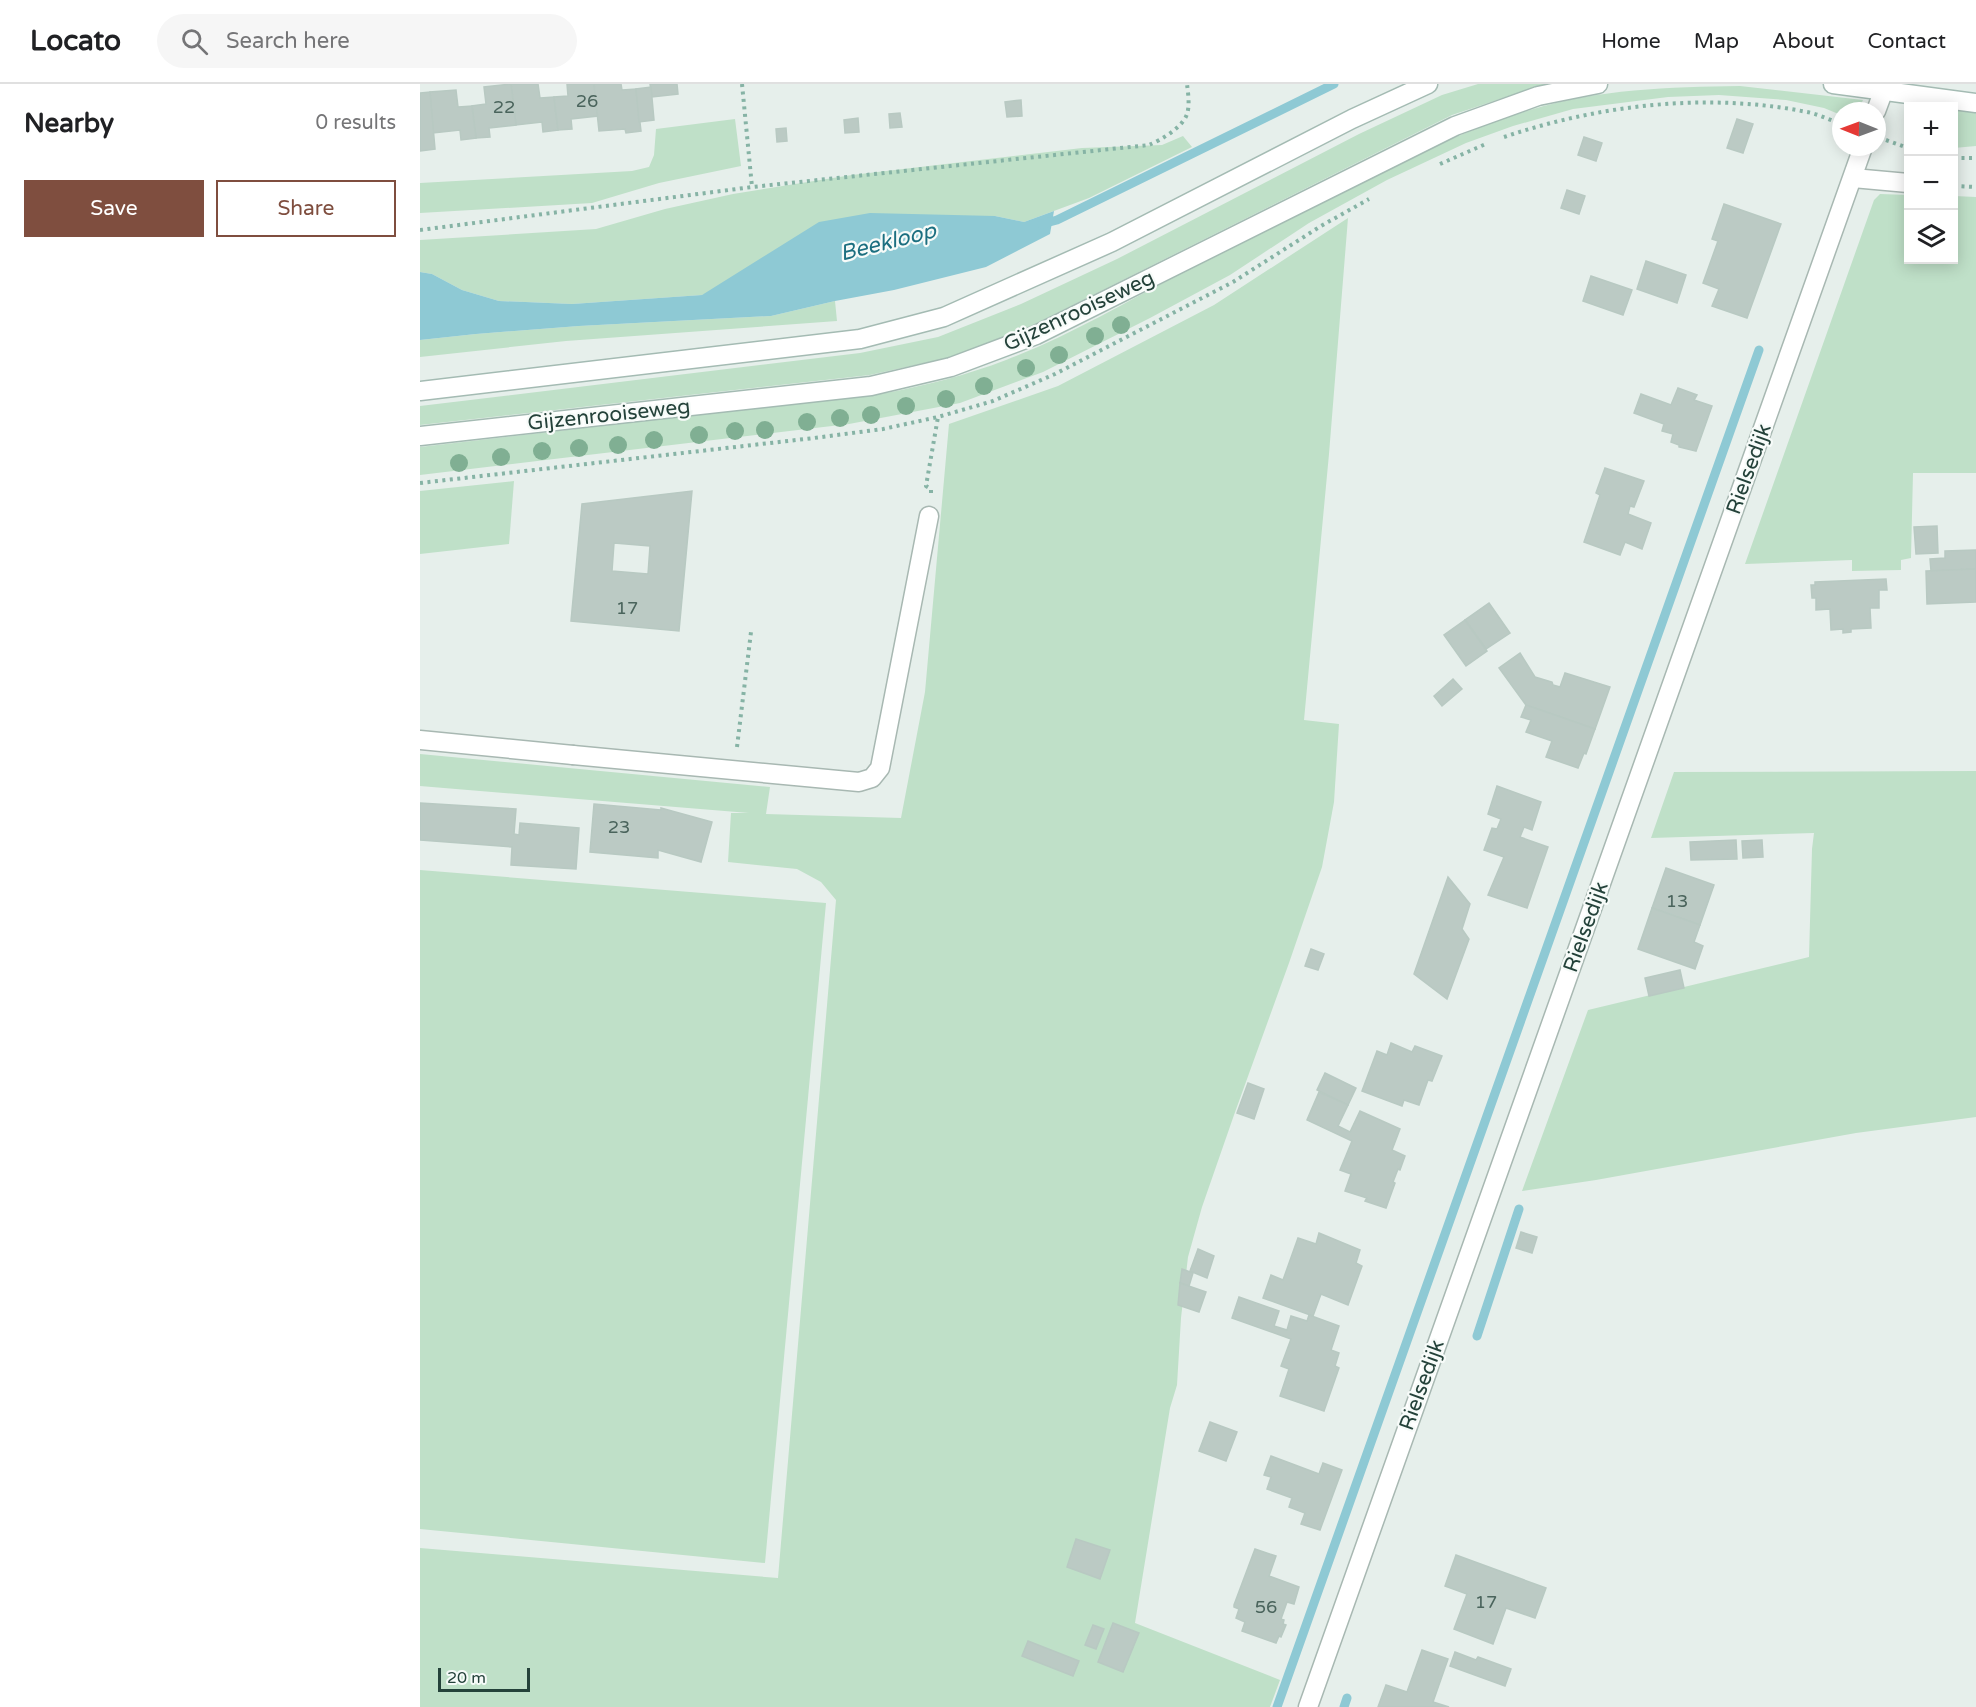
<!DOCTYPE html>
<meta charset="utf-8">
<style>
:root{--surface:#fff;--page:#f6f6f6;--text:#202124;--muted:#757577;--line:#e0e0e0;--accent:#7f4e3f}
body{margin:0;font-family:"Varela Round",sans-serif;background:var(--page);color:var(--text)}
.controls{position:absolute;right:18px;top:18px;display:grid;overflow:hidden;border-radius:0px;box-shadow:0 3px 15px #0003}
.controls button{width:54px;height:54px;display:grid;place-items:center;padding:0;border:0;border-bottom:2px solid var(--line);background:var(--surface);color:var(--text);font:30px sans-serif}
.compass{position:absolute;left:1412px;top:18px;width:54px;height:54px;border-radius:50%;background:var(--surface);box-shadow:0 3px 15px #0003;rotate:271deg}
.scale{position:absolute;left:18px;bottom:15px;width:92px;box-sizing:border-box;padding-left:6px;border:3px solid #24423a;border-top:0;font-size:16px;line-height:21px;white-space:nowrap;color:#24423a;-webkit-text-stroke:4px #f7fbf9;paint-order:stroke}
.list{margin:0;padding:0;list-style:none}
h2{display:flex;justify-content:space-between;align-items:center;height:78px;margin:0;padding:0 24px;font-size:26px}
h2 small{font-size:20px;font-weight:400;color:var(--muted)}
.actions{display:flex;gap:12px;padding:18px 24px}
.actions a{flex:1;padding:14px 0;border:2px solid var(--accent);border-radius:0px;text-align:center;font-size:21px;color:var(--accent)}
.actions .main{background:var(--accent);color:#fff}
.icon{flex:none;width:33px;height:33px;fill:none;stroke:currentColor;stroke-width:2;stroke-linecap:round;stroke-linejoin:round}
.map{position:relative;flex:none;width:1556px;height:1623px;overflow:hidden}
header{display:flex;align-items:center;gap:36px;box-sizing:border-box;height:84px;padding:0 30px;background:var(--surface);border-bottom:2px solid var(--line)}
header strong{font-size:28px}
nav{display:flex;gap:33px;margin-inline-start:auto;font-size:21px}
.search{width:420px;height:54px;background:var(--page);display:flex;align-items:center;gap:15px;box-sizing:border-box;padding:0 21px;border-radius:33px;color:var(--muted);font-size:22px}
main{display:flex}
aside{flex:1;background:var(--surface)}
.map>svg:first-child{display:block}
.green{fill:#bfe0c8}
.water{fill:#8ec9d4}
.lines{fill:none;stroke-linecap:round;stroke-linejoin:round}
.stream{stroke:#8ec9d4;stroke-width:9}
.building{fill:#bbcac4;stroke:#b8c9c2;stroke-width:1.5;fill-rule:evenodd}
.lane-casing{stroke:#a8b8b2;stroke-width:21}
.street-casing{stroke:#a8b8b2;stroke-width:21}
.secondary-casing{stroke:#a4bbb3;stroke-width:21}
.path{stroke:#86b3a5;stroke-width:4;stroke-dasharray:3 4.5;stroke-linecap:butt}
.lane{stroke:#fff;stroke-width:18}
.street{stroke:#fff;stroke-width:18}
.secondary{stroke:#fff;stroke-width:18}
.tree{fill:#80af93}
.labels{text-anchor:middle;dominant-baseline:central;stroke-width:4.5;stroke-linejoin:round;paint-order:stroke}
.number-label{font-size:18px;fill:#4a645c}
.street-label{font-size:21px;fill:#24423a;stroke:#f7fbf9}
.water-label{font-size:22px;font-style:italic;fill:#1c6f80;stroke:#f7fbf9}
</style>
<header>
<strong>Locato</strong>
<div class="search"><svg class="icon" aria-label="search" viewBox="0 0 24 24"><circle cx="10" cy="10" r="6"/><path d="M15 15l6 6"/></svg>Search here</div>
<nav><a>Home</a><a>Map</a><a>About</a><a>Contact</a></nav>
</header>
<main>
<aside>
<h2>Nearby<small>0 results</small></h2>
<ul class="list">
</ul>
<div class="actions"><a class="main">Save</a><a>Share</a></div>
</aside>
<div class="map">
<svg width="1556" height="1623" viewBox="0 0 1556 1623">
<rect width="100%" height="100%" fill="#e6efeb"/>
<g class="green">
<polygon points="1058,0 1130,0 1116,3 1032,31 613,241 531,273 450,291 0,341 0,322 440,269 518,253 601,220 697,175 939,50 1022,11"/>
<path d="M1320 2 1443 16 1438 27H1421V31L1404 24 1366 16 1299 11 1248 13 1153 25 1093 42 1046 59 967 96 889 139 810 191 730 234 623 288 540 319 429 340 0 391V363L466 309C507 301 547 291 586 276 647 253 702 220 760 190 814 162 869 134 924 106 984 76 1046 45 1110 26 1179 5 1249 3 1320 2Z"/>
<polygon points="1534,26 1556,29 1556,62 1534,64"/>
<polygon points="315,35 321,82 239,99 172,119 0,129 0,99 212,87 229,83 234,71 236,45"/>
<polygon points="763,52 772,63 669,114 604,138 575,132 282,211 152,220 79,217 42,206 12,190 0,188 0,156 176,145 245,125 313,110 432,91 662,64 742,61"/>
<polygon points="1460,110 1488,111 1488,176 1534,176 1534,112 1556,113 1556,389 1493,389 1491,474 1481,476 1481,486 1432,487 1432,476 1325,480 1454,116"/>
<polygon points="928,134 909,370 884,636 919,640 914,718 902,783 869,879 814,1031 782,1123 768,1173 761,1234 757,1301 750,1324 715,1539 860,1596 850,1623 0,1623 0,1464 358,1494 416,816 401,798 377,785 308,778 311,729 329,729 0,702 0,670 350,703 346,730 481,734 505,608 529,340 638,302 794,221"/>
<polygon points="415,217 417,237 146,257 0,273 0,256 56,250 159,242 351,232"/>
<polygon points="94,397 89,460 0,470 0,407"/>
<polygon points="1556,687 1556,1033 1436,1049 1176,1096 1102,1107 1168,926 1389,873 1392,765 1394,749 1231,754 1254,688"/>
<polygon points="0,786 406,819 345,1479 0,1445"/>
</g>
<polygon class="water" points="634,127 630,150 566,183 474,206 415,217 351,232 159,242 56,250 0,256 0,188 12,190 42,206 79,217 152,220 282,211 399,138 450,129 575,132 604,138"/>
<g class="lines">
<g class="stream">
<polyline points="622,140 637,136 914,0"/>
<polyline points="1057,1252 1099,1125"/>
<polyline points="857,1623 1339,266"/>
<polyline points="924,1623 927,1614"/>
</g>
</g>
<g class="building">
<polygon points="91,0 118,0 120,14 134,13 138,46 123,48 122,38 96,41"/>
<polygon points="91,0 96,41 69,44 70,53 56,54 52,22 66,20 64,3"/>
<polygon points="147,0 174,0 178,32 151,35 152,45 138,46 134,13 148,12"/>
<polygon points="174,0 201,0 202,6 216,5 221,47 206,49 205,45 179,47"/>
<polygon points="230,0 257,0 258,10 232,13"/>
<polygon points="231,3 234,36 219,38 216,5"/>
<polygon points="36,6 38,23 52,22 56,54 41,56 40,46 13,49 10,8"/>
<polygon points="10,8 15,65 0,67 0,9"/>
<polygon points="601,16 602,32 587,33 585,18"/>
<polygon points="480,29 482,43 470,44 469,30"/>
<polygon points="438,34 439,48 425,49 424,36"/>
<polygon points="1317,35 1333,40 1323,69 1307,64"/>
<polygon points="366,44 367,57 357,58 356,45"/>
<polygon points="1164,53 1182,59 1176,77 1158,71"/>
<polygon points="1147,106 1165,112 1159,130 1141,124"/>
<polygon points="1304,120 1361,140 1327,234 1292,222 1299,205 1283,199 1298,157 1292,155"/>
<polygon points="1226,177 1266,191 1257,219 1217,205"/>
<polygon points="1171,192 1212,206 1203,231 1163,217"/>
<polygon points="1258,304 1277,311 1274,316 1292,322 1276,367 1259,363 1259,361 1251,358 1253,350 1242,347 1244,340 1214,329 1221,310 1251,321"/>
<polygon points="1185,384 1224,397 1214,423 1210,422 1208,430 1231,439 1222,465 1205,458 1200,471 1164,458 1180,411 1176,409"/>
<path d="M272 407 259 547 151 537 162 420ZM194 459 230 462 228 490 192 487Z"/>
<polygon points="1517,442 1518,469 1496,470 1494,443"/>
<polygon points="1556,466 1556,485 1511,487 1510,475 1525,474 1525,467"/>
<polygon points="1556,485 1556,518 1507,520 1506,487"/>
<polygon points="1466,495 1467,506 1459,506 1459,524 1450,524 1451,544 1431,545 1431,548 1423,549 1423,545 1411,546 1410,525 1396,526 1396,514 1392,514 1391,501 1395,501 1395,498"/>
<polygon points="1069,519 1090,549 1066,565 1045,536"/>
<polygon points="1045,536 1067,567 1046,582 1024,551"/>
<polygon points="1100,569 1115,593 1132,598 1133,601 1140,603 1145,589 1190,603 1175,645 1106,621 1079,584"/>
<polygon points="1033,595 1042,605 1022,622 1014,612"/>
<polygon points="1106,621 1175,645 1166,670 1164,669 1158,684 1126,673 1132,657 1106,648 1111,636 1101,633"/>
<polygon points="1077,702 1121,718 1112,746 1104,743 1100,753 1128,763 1107,824 1068,811 1084,773 1064,766 1072,744 1077,745 1081,735 1068,730"/>
<polygon points="0,719 96,725 94,750 99,751 100,739 159,744 156,785 91,781 92,763 0,756"/>
<polygon points="174,720 241,726 241,724 292,738 281,778 238,766 238,774 170,768"/>
<polygon points="1316,756 1317,775 1271,776 1270,758"/>
<polygon points="1342,756 1343,773 1323,774 1322,757"/>
<polygon points="1246,784 1294,801 1280,841 1232,824"/>
<polygon points="1028,793 1050,820 1042,845 1049,855 1027,915 994,890"/>
<polygon points="1232,824 1280,841 1274,858 1283,862 1275,885 1218,865"/>
<polygon points="891,865 904,870 898,886 885,882"/>
<polygon points="1260,886 1264,904 1229,912 1225,894"/>
<polygon points="971,959 992,968 995,962 1022,972 1012,997 1008,996 999,1021 984,1016 982,1022 942,1007 957,967 967,971"/>
<polygon points="905,989 936,1004 928,1021 897,1006"/>
<polygon points="828,999 844,1005 834,1035 817,1029"/>
<polygon points="899,1008 928,1021 918,1042 930,1048 940,1027 980,1045 972,1066 985,1072 980,1086 978,1085 973,1098 975,1099 966,1124 945,1117 947,1114 925,1107 931,1090 920,1086 932,1057 887,1036"/>
<polygon points="1101,1148 1117,1153 1112,1169 1096,1164"/>
<polygon points="899,1149 940,1166 936,1179 942,1182 928,1221 901,1210 893,1232 843,1214 851,1191 863,1196 878,1154 896,1160"/>
<polygon points="778,1165 794,1172 787,1194 770,1187"/>
<polygon points="762,1185 773,1189 769,1202 760,1199"/>
<polygon points="760,1199 786,1208 779,1228 758,1221"/>
<polygon points="819,1213 859,1227 854,1242 867,1246 871,1232 887,1237 889,1231 919,1242 911,1266 919,1269 915,1282 919,1284 904,1327 860,1312 869,1285 861,1282 871,1255 812,1234"/>
<polygon points="790,1338 817,1348 806,1377 779,1367"/>
<polygon points="851,1372 899,1390 903,1379 922,1386 900,1446 881,1440 885,1429 869,1423 872,1414 847,1405 851,1393 844,1391"/>
<polygon points="656,1455 690,1466 680,1495 647,1483"/>
<polygon points="835,1465 856,1472 849,1492 879,1503 874,1520 867,1518 861,1535 864,1536 863,1540 866,1541 861,1553 859,1552 856,1559 822,1547 825,1538 816,1534 819,1525 814,1523 814,1521"/>
<polygon points="1036,1471 1126,1504 1115,1534 1086,1524 1073,1560 1034,1545 1047,1510 1025,1502"/>
<polygon points="693,1539 719,1549 703,1588 678,1578"/>
<polygon points="673,1541 684,1545 676,1565 665,1561"/>
<polygon points="608,1557 659,1577 653,1592 602,1572"/>
<polygon points="1002,1566 1028,1575 1013,1618 1029,1623 958,1623 966,1601 987,1608"/>
<polygon points="1035,1568 1056,1576 1058,1573 1091,1585 1085,1602 1030,1582"/>
</g>
<g class="lines">
<g class="lane-casing">
<polyline id="lane" points="153,671 439,698 452,694 460,684 509,432"/>
</g>
<g class="street-casing">
<g id="street">
<polyline points="1456,27 1466,0"/>
<polyline points="1433,94 1488,99"/>
<polyline points="0,656 153,671"/>
<polyline points="888,1623 1443,63"/>
</g>
</g>
<g class="secondary-casing">
<g id="secondary">
<polyline points="1413,0 1556,19"/>
<polyline points="0,307 440,255 524,233 692,158 932,35 1008,0"/>
<polyline points="0,352 451,302 531,283 616,251 1035,42 1118,12 1178,0"/>
</g>
</g>
<g class="path">
<polyline points="322,0 332,103"/>
<path d="M1084 53C1179 21 1287 8 1387 28 1398 30 1410 36 1421 40"/>
<polyline points="1466,56 1488,64"/>
<polyline points="1534,74 1556,74"/>
<polyline points="1020,80 1068,59"/>
<polyline points="1534,102 1556,103"/>
<path d="M0 146 332 103 729 61C741 56 763 43 767 30 770 21 768 9 767 0"/>
<polyline points="0,399 394,354 463,345 518,333 573,317 635,290 813,198 901,142 949,115"/>
<polyline points="511,409 511,405 506,402 518,333"/>
<polyline points="317,663 331,548"/>
</g>
<use href="#lane" class="lane"/>
<use href="#street" class="street"/>
<use href="#secondary" class="secondary"/>
</g>
<g class="tree">
<circle cx="701" cy="241" r="9"/>
<circle cx="675" cy="252" r="9"/>
<circle cx="639" cy="271" r="9"/>
<circle cx="606" cy="284" r="9"/>
<circle cx="564" cy="302" r="9"/>
<circle cx="526" cy="315" r="9"/>
<circle cx="486" cy="322" r="9"/>
<circle cx="451" cy="331" r="9"/>
<circle cx="420" cy="334" r="9"/>
<circle cx="387" cy="338" r="9"/>
<circle cx="345" cy="346" r="9"/>
<circle cx="315" cy="347" r="9"/>
<circle cx="279" cy="351" r="9"/>
<circle cx="234" cy="356" r="9"/>
<circle cx="198" cy="361" r="9"/>
<circle cx="159" cy="364" r="9"/>
<circle cx="122" cy="367" r="9"/>
<circle cx="81" cy="373" r="9"/>
<circle cx="39" cy="379" r="9"/>
</g>
<g class="labels">
<g class="number-label">
<text x="167" y="17">26</text>
<text x="84" y="23">22</text>
<text x="207" y="524">17</text>
<text x="199" y="743">23</text>
<text x="1257" y="817">13</text>
<text x="1066" y="1518">17</text>
<text x="846" y="1523">56</text>
</g>
<g class="street-label">
<text transform="translate(659 227) rotate(-25)">Gijzenrooiseweg</text>
<text transform="translate(189 331) rotate(-6)">Gijzenrooiseweg</text>
<text transform="translate(1329 385) rotate(-70)">Rielsedijk</text>
<text transform="translate(1166 843) rotate(-70)">Rielsedijk</text>
<text transform="translate(1002 1301) rotate(-70)">Rielsedijk</text>
</g>
<g class="water-label">
<text transform="translate(468 158) rotate(-14)">Beekloop</text>
</g>
</g>
</svg>
<div class="controls">
<button>+</button>
<button>−</button>
<button><svg class="icon" aria-label="layers" viewBox="0 0 24 24"><path d="M12 4l9 5-9 5-9-5zM3 14l9 5 9-5"/></svg></button>
</div>
<svg class="compass" viewBox="-18 -18 36 36"><path d="M0-13l5 13h-10z" fill="#e53935"/><path d="M0 13l5-13h-10z" fill="#757577"/></svg>
<div class="scale">20 m</div>
</div>
</main>
